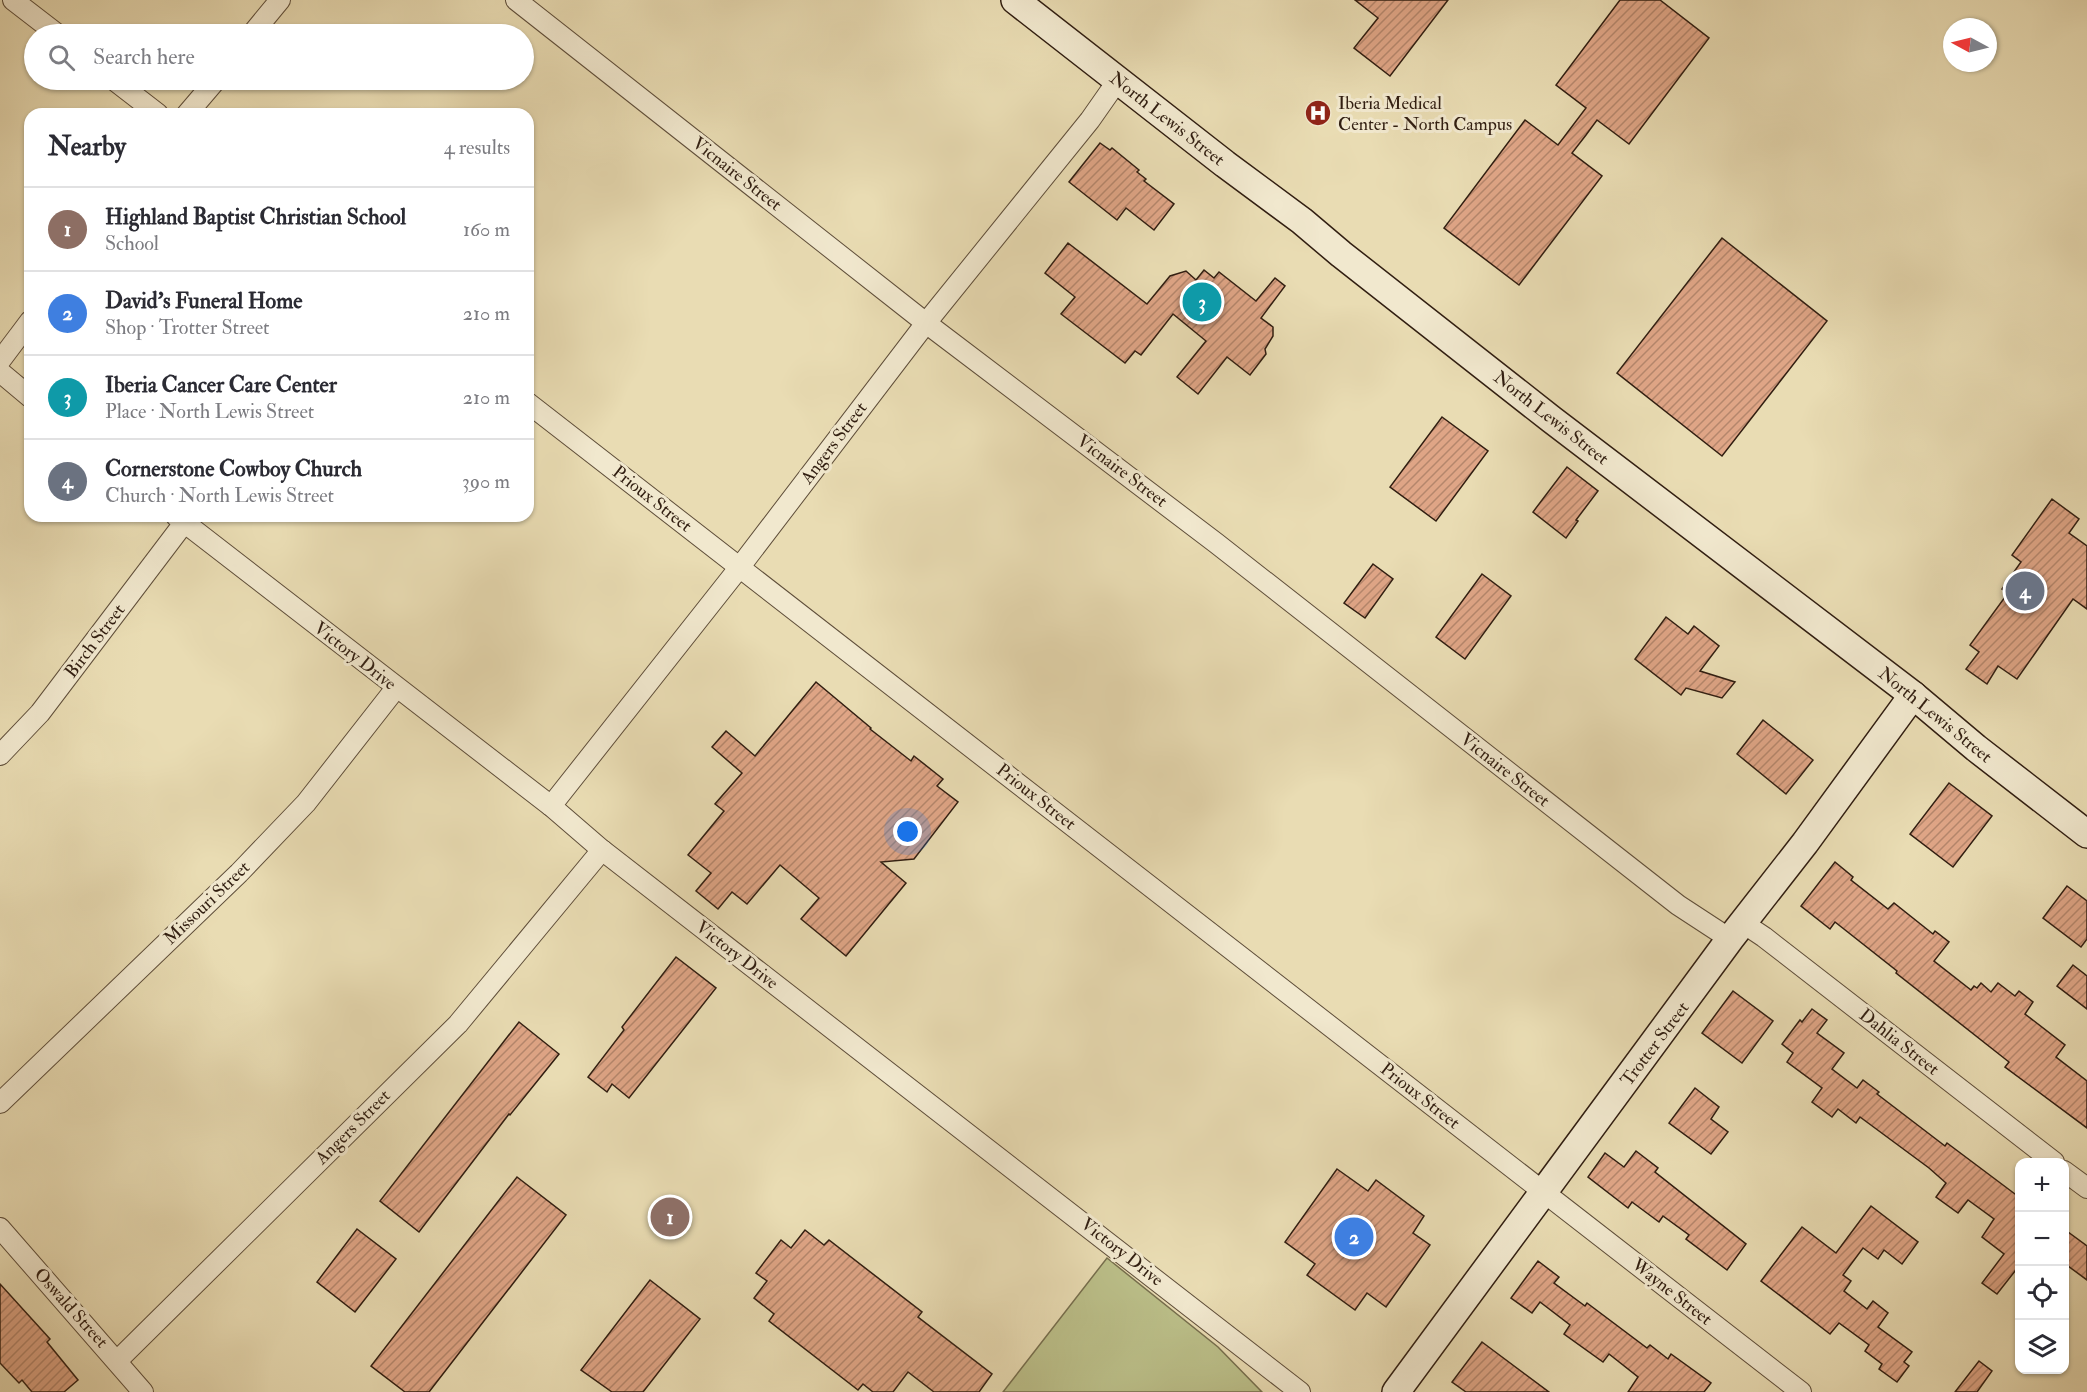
<!DOCTYPE html>
<meta charset="utf-8">
<style>
:root{--surface:#fff;--page:#f2f2f3;--text:#2b2b33;--muted:#7c7c81;--line:#e1e1e2;--accent:#2563eb}
body{margin:0;font-family:"IM FELL Double Pica",serif;background:var(--page);color:var(--text)}
.controls{position:absolute;right:18px;bottom:18px;display:grid;overflow:hidden;border-radius:12px;box-shadow:0 2px 4px #0004}
.controls button{width:54px;height:54px;display:grid;place-items:center;padding:0;border:0;border-bottom:2px solid var(--line);background:var(--surface);color:var(--text);font:30px sans-serif}
.compass{position:absolute;left:1943px;top:18px;width:54px;height:54px;border-radius:50%;background:var(--surface);box-shadow:0 2px 4px #0004;rotate:277deg}
.you{position:absolute;left:908px;top:832px;width:21px;height:21px;margin:-15px;border:4px solid #fff;border-radius:50%;background:#1a73e8;box-shadow:0 0 0 9px #1a73e833}
.badge{display:grid;place-items:center;width:39px;height:39px;border-radius:50%;background:var(--accent);color:#fff;font-size:20px;font-weight:700}
.pin{position:absolute;translate:-50% -50%;border:3px solid #fff;box-shadow:0 2px 6px #0006}
.list{margin:0;padding:0;list-style:none}
h2{display:flex;justify-content:space-between;align-items:center;height:78px;margin:0;padding:0 24px;font-size:26px}
h2 small{font-size:20px;font-weight:400;color:var(--muted)}
.list li{display:grid;grid-template-columns:39px 1fr auto;gap:18px;align-items:center;box-sizing:border-box;height:84px;padding:0 24px;border-top:2px solid var(--line)}
.list b{display:block;font-size:22px;white-space:nowrap}
.list p{margin:0;font-size:20px;white-space:nowrap;color:var(--muted)}
.list em{font-size:20px;font-style:normal;color:var(--muted)}
.icon{flex:none;width:33px;height:33px;fill:none;stroke:currentColor;stroke-width:2;stroke-linecap:round;stroke-linejoin:round}
.map{position:relative;flex:none;width:2087px;height:1392px;overflow:hidden}
.search{position:absolute;background:var(--surface);box-shadow:0 2px 4px #0004;left:24px;top:24px;width:510px;height:66px;display:flex;align-items:center;gap:15px;box-sizing:border-box;padding:0 21px;border-radius:33px;color:var(--muted);font-size:22px}
.panel{position:absolute;background:var(--surface);box-shadow:0 2px 4px #0004;left:24px;top:108px;width:510px;height:414px;border-radius:18px}
.map>svg:first-child{display:block}
.green{fill:#bbbf89;stroke:#766e4d;stroke-width:1.5}
.building{fill:url(#building-hatch);stroke:#311e11;stroke-width:1.5}
.lines{fill:none;stroke-linecap:round;stroke-linejoin:round}
.street-casing{stroke:#5f4e3a;stroke-width:22}
.secondary-casing{stroke:#311e11;stroke-width:30}
.street{stroke:#f1e8ce;stroke-width:20}
.secondary{stroke:#f1e8ce;stroke-width:27}
.labels{text-anchor:middle;dominant-baseline:central;stroke-width:6;stroke-linejoin:round;paint-order:stroke}
.poi-label{font-size:18px;fill:#311e11;stroke:#f1e8ce;text-anchor:start}
.street-label{font-size:18px;fill:#311e11;stroke:#f1e8ce}
</style>
<div class="map">
<svg width="2087" height="1392" viewBox="0 0 2087 1392">
<defs>
<pattern id="building-hatch" width="6" height="6" patternUnits="userSpaceOnUse" patternTransform="scale(1.5)"><rect width="6" height="6" fill="#dfa586"/><path d="M-1 1l2-2M0 6l6-6M5 7l2-2" fill="none" stroke="#b5866c"/></pattern>
</defs>
<rect width="100%" height="100%" fill="#e9dcb3"/>
<filter id="stains"><feTurbulence type="fractalNoise" baseFrequency=".00333" numOctaves="4"/><feColorMatrix values="0 0 0 0 .2 0 0 0 0 .09 0 0 0 0 .02 0 0 0 .5 -.17"/></filter>
<radialGradient id="worn" r=".72"><stop offset=".6" stop-color="#630" stop-opacity="0"/><stop offset="1" stop-color="#630" stop-opacity=".3"/></radialGradient>
<polygon class="green" points="1107,1258 1218,1347 1262,1392 1003,1392"/>
<g class="building">
<polygon points="1355,0 1448,0 1390,76 1354,48 1378,18"/>
<polygon points="1620,0 1660,0 1709,38 1629,144 1597,120 1586,135 1572,153 1602,176 1519,285 1444,228 1525,120 1558,145 1586,108 1556,85"/>
<polygon points="1100,143 1110,150 1112,148 1139,170 1137,172 1146,179 1144,181 1174,204 1154,230 1126,208 1117,220 1069,182"/>
<polygon points="1722,238 1827,321 1722,456 1617,373"/>
<polygon points="1068,243 1147,304 1170,276 1186,271 1196,280 1204,270 1214,278 1219,272 1256,301 1275,278 1285,286 1261,318 1273,327 1273,336 1265,349 1266,354 1250,375 1227,357 1198,394 1177,377 1206,341 1173,314 1141,355 1135,351 1125,363 1061,314 1075,297 1045,273"/>
<polygon points="1442,417 1488,451 1436,521 1390,487"/>
<polygon points="1567,467 1598,491 1576,520 1578,521 1566,538 1533,512"/>
<polygon points="2052,499 2079,519 2069,533 2087,546 2087,609 2073,599 2017,679 1998,666 1987,684 1966,669 1979,652 1970,645 2008,593 2002,589 2021,562 2012,555"/>
<polygon points="1373,564 1393,579 1365,618 1344,603"/>
<polygon points="1482,574 1511,596 1465,659 1436,637"/>
<polygon points="1666,617 1688,634 1694,626 1719,646 1700,671 1735,682 1722,698 1686,688 1681,695 1635,659"/>
<polygon points="816,682 871,728 870,729 911,761 914,756 943,779 937,786 958,802 914,859 881,862 906,883 846,956 801,919 819,898 780,865 747,904 732,892 718,909 696,891 711,873 688,855 724,811 715,804 742,773 712,747 726,731 755,756"/>
<polygon points="1763,720 1813,760 1786,794 1737,754"/>
<polygon points="1949,783 1992,816 1953,867 1910,834"/>
<polygon points="1835,862 1853,877 1851,880 1888,909 1894,903 1933,934 1935,931 1949,942 1934,961 1971,990 1974,986 1977,988 1981,983 1991,992 1998,983 2015,996 2019,991 2033,1002 2025,1014 2065,1045 2056,1057 2087,1081 2087,1128 2005,1067 2009,1062 1896,973 1897,971 1835,922 1830,929 1801,906"/>
<polygon points="2067,886 2087,901 2087,939 2081,947 2043,918"/>
<polygon points="676,957 716,988 629,1098 612,1084 607,1092 588,1077 624,1030 622,1027"/>
<polygon points="2073,965 2087,976 2087,1009 2057,986"/>
<polygon points="1733,991 1773,1021 1742,1063 1702,1033"/>
<polygon points="1812,1009 1827,1020 1817,1033 1844,1053 1832,1069 1857,1088 1863,1080 1879,1092 1877,1094 1945,1146 1947,1143 2019,1197 2019,1266 1997,1294 1982,1283 2004,1254 1982,1237 1994,1219 1968,1200 1958,1213 1936,1197 1946,1183 1929,1168 1860,1117 1856,1123 1838,1109 1832,1117 1812,1102 1822,1088 1787,1062 1793,1053 1782,1044 1800,1020 1802,1022"/>
<polygon points="519,1022 559,1054 510,1115 509,1114 419,1232 380,1201"/>
<polygon points="1695,1088 1719,1107 1711,1119 1728,1132 1711,1154 1669,1123"/>
<polygon points="1636,1151 1658,1168 1655,1172 1746,1244 1727,1270 1686,1239 1689,1235 1663,1216 1659,1222 1632,1202 1628,1208 1588,1177 1605,1153 1624,1167"/>
<polygon points="1337,1169 1368,1191 1376,1180 1424,1216 1413,1233 1430,1245 1386,1307 1367,1293 1355,1310 1307,1275 1315,1264 1285,1242"/>
<polygon points="517,1177 566,1215 429,1392 405,1392 371,1366"/>
<polygon points="1871,1206 1918,1242 1902,1264 1884,1250 1878,1259 1863,1248 1843,1275 1851,1281 1844,1291 1867,1309 1873,1301 1888,1313 1878,1327 1912,1352 1904,1362 1909,1366 1897,1382 1879,1369 1882,1364 1865,1351 1869,1345 1839,1323 1830,1334 1761,1281 1802,1227 1836,1253"/>
<polygon points="357,1229 396,1259 355,1312 317,1282"/>
<polygon points="2064,1229 2087,1246 2087,1280 2064,1263"/>
<polygon points="805,1230 824,1245 829,1240 922,1312 918,1317 992,1374 979,1392 934,1392 908,1372 893,1392 873,1392 863,1384 858,1390 769,1321 774,1314 754,1298 767,1281 756,1273 781,1240 791,1248"/>
<polygon points="1538,1261 1559,1277 1554,1283 1585,1306 1587,1303 1647,1348 1650,1345 1668,1359 1671,1354 1711,1383 1704,1392 1628,1392 1638,1377 1609,1354 1603,1362 1564,1334 1570,1325 1540,1302 1532,1313 1511,1298"/>
<polygon points="650,1280 700,1319 643,1392 612,1392 581,1370"/>
<polygon points="0,1284 50,1339 47,1342 78,1380 64,1392 32,1392 22,1380 19,1383 0,1363"/>
<polygon points="1482,1342 1549,1392 1466,1392 1452,1382"/>
<polygon points="1979,1361 1992,1371 1977,1392 1955,1392"/>
</g>
<g class="lines">
<g class="street-casing">
<g id="street">
<polyline points="13,0 57,34"/>
<polyline points="516,0 926,323 1216,543 1678,905 1730,939"/>
<polyline points="252,34 280,0"/>
<polyline points="114,80 158,114"/>
<polyline points="187,114 216,80"/>
<polyline points="0,361 30,321"/>
<polyline points="0,372 30,397"/>
<polyline points="528,403 1801,1392"/>
<polyline points="176,516 551,806 602,850 1300,1392"/>
<polyline points="0,755 40,713 184,523"/>
<polyline points="551,806 739,568 926,323 1090,120 1118,80"/>
<polyline points="1743,923 1764,937 2054,1162"/>
<polyline points="0,1103 239,873 306,803 396,688"/>
<polyline points="2064,1171 2087,1188"/>
<polyline points="0,1228 143,1392"/>
<polyline points="117,1361 458,1024 602,850"/>
</g>
</g>
<g class="secondary-casing">
<g id="secondary">
<polyline points="1015,0 1225,164 1302,221 1341,254 1551,419 1913,695 1976,748 2087,834"/>
<polyline points="1396,1392 1730,939 1805,843 1913,695"/>
</g>
</g>
<use href="#street" class="street"/>
<use href="#secondary" class="secondary"/>
</g>
<defs>
<g id="hospital-disc" transform="scale(1.35)"><circle r="9.5" fill="#8f2418" stroke="#f1e8ce"/><path d="M-5-5h3v3.5h4V-5h3V5h-3V1.5h-4V5h-3Z" fill="#fff"/></g>
</defs>
<g fill-rule="evenodd">
<use href="#hospital-disc" x="1318" y="113"/>
</g>
<g class="labels">
<g class="poi-label">
<text x="1338" y="103">Iberia Medical<tspan x="1338" dy="21">Center - North Campus</tspan></text>
</g>
<g class="street-label">
<text transform="translate(1167 119) rotate(38)">North Lewis Street</text>
<text transform="translate(737 174) rotate(38)">Vicnaire Street</text>
<text transform="translate(1551 418) rotate(38)">North Lewis Street</text>
<text transform="translate(834 443) rotate(-53)">Angers Street</text>
<text transform="translate(1122 471) rotate(37)">Vicnaire Street</text>
<text transform="translate(652 499) rotate(38)">Prioux Street</text>
<text transform="translate(95 641) rotate(-53)">Birch Street</text>
<text transform="translate(355 656) rotate(38)">Victory Drive</text>
<text transform="translate(1935 715) rotate(39)">North Lewis Street</text>
<text transform="translate(1505 770) rotate(38)">Vicnaire Street</text>
<text transform="translate(1036 797) rotate(38)">Prioux Street</text>
<text transform="translate(207 903) rotate(-44)">Missouri Street</text>
<text transform="translate(737 955) rotate(38)">Victory Drive</text>
<text transform="translate(1899 1042) rotate(38)">Dahlia Street</text>
<text transform="translate(1655 1044) rotate(-53)">Trotter Street</text>
<text transform="translate(1420 1096) rotate(38)">Prioux Street</text>
<text transform="translate(353 1127) rotate(-45)">Angers Street</text>
<text transform="translate(1122 1252) rotate(38)">Victory Drive</text>
<text transform="translate(1672 1292) rotate(38)">Wayne Street</text>
<text transform="translate(71 1308) rotate(48)">Oswald Street</text>
</g>
</g>
<rect width="100%" height="100%" filter="url(#stains)"/>
<rect width="100%" height="100%" fill="url(#worn)"/>
</svg>
<div class="controls">
<button>+</button>
<button>−</button>
<button><svg class="icon" aria-label="locate" viewBox="0 0 24 24"><circle cx="12" cy="12" r="6"/><path d="M12 2v4M12 18v4M2 12h4M18 12h4"/></svg></button>
<button><svg class="icon" aria-label="layers" viewBox="0 0 24 24"><path d="M12 4l9 5-9 5-9-5zM3 14l9 5 9-5"/></svg></button>
</div>
<svg class="compass" viewBox="-18 -18 36 36"><path d="M0-13l5 13h-10z" fill="#e53935"/><path d="M0 13l5-13h-10z" fill="#7c7c81"/></svg>
<div class="you"></div>
<div class="pin badge" style="left:670px;top:1217px;background:#8d6e63">1</div>
<div class="pin badge" style="left:1354px;top:1237px;background:#3f7fe0">2</div>
<div class="pin badge" style="left:1202px;top:302px;background:#0f9aa8">3</div>
<div class="pin badge" style="left:2025px;top:591px;background:#6b7280">4</div>
<div class="search"><svg class="icon" aria-label="search" viewBox="0 0 24 24"><circle cx="10" cy="10" r="6"/><path d="M15 15l6 6"/></svg>Search here</div>
<section class="panel">
<h2>Nearby<small>4 results</small></h2>
<ul class="list">
<li><span class="badge" style="background:#8d6e63">1</span><div><b>Highland Baptist Christian School</b><p>School</p></div><em>160 m</em></li>
<li><span class="badge" style="background:#3f7fe0">2</span><div><b>David's Funeral Home</b><p>Shop · Trotter Street</p></div><em>210 m</em></li>
<li><span class="badge" style="background:#0f9aa8">3</span><div><b>Iberia Cancer Care Center</b><p>Place · North Lewis Street</p></div><em>210 m</em></li>
<li><span class="badge" style="background:#6b7280">4</span><div><b>Cornerstone Cowboy Church</b><p>Church · North Lewis Street</p></div><em>390 m</em></li>
</ul>
</section>
</div>
